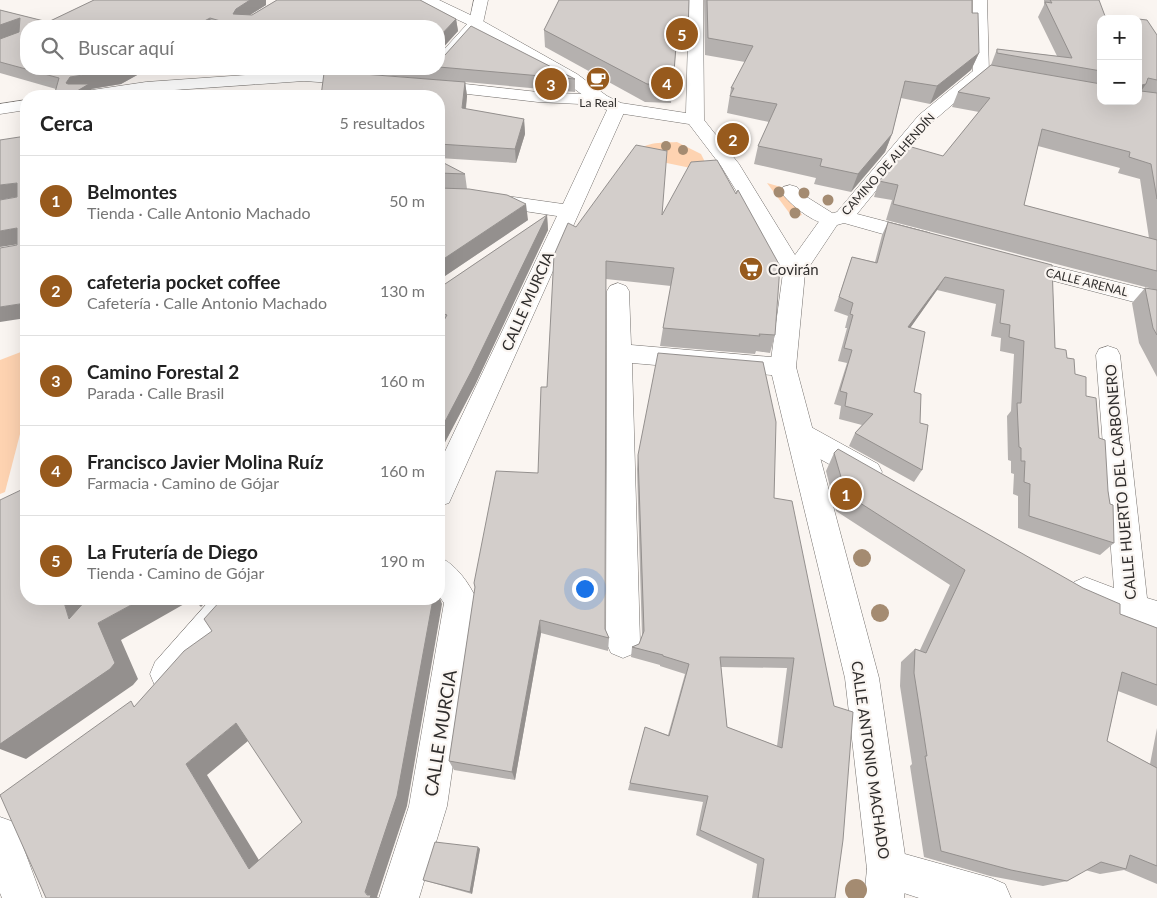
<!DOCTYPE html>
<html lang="es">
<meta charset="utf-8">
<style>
:root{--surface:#fff;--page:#f2f2f2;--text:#222;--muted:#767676;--line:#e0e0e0;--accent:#975a1d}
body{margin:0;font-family:Lato,sans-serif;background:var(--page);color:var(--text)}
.controls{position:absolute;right:15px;top:15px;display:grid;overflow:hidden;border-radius:10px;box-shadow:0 5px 20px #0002}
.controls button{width:45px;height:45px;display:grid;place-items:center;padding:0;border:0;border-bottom:1px solid var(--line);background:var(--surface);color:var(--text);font:25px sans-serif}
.you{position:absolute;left:584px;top:588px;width:18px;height:18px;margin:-12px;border:4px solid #fff;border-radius:50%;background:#1a73e8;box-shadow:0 0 0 8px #1a73e833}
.badge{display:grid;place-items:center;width:32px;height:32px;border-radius:50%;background:var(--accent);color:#fff;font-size:16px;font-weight:700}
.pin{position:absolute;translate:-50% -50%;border:2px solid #fff;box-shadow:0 1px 5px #0006}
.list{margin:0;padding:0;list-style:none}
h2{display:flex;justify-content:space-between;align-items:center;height:65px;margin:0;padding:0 20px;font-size:21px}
h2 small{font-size:16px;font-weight:400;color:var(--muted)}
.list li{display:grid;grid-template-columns:32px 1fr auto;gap:15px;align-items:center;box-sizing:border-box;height:90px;padding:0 20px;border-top:1px solid var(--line)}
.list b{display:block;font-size:19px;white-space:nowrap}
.list p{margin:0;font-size:16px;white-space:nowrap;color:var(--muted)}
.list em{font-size:16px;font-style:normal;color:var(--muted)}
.icon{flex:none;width:28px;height:28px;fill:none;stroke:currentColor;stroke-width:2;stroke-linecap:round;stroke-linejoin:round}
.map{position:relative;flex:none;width:1157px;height:898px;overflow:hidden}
.search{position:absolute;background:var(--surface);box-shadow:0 5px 20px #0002;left:20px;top:20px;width:425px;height:55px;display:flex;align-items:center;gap:12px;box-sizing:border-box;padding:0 18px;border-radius:20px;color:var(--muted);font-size:19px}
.panel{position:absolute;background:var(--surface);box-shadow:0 5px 20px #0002;left:20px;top:90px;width:425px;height:515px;border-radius:20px}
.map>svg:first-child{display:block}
.green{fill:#fed3b1}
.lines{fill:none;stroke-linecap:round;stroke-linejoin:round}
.minor-casing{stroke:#76726f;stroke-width:1}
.tertiary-casing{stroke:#76726f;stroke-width:1}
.minor{fill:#fff;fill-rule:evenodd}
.tertiary{fill:#fff;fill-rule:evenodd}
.tree{fill:#a48b71}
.wall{fill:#b5b1af;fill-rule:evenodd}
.shaded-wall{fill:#94908e}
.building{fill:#d3cecb;stroke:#94908e;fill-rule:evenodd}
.labels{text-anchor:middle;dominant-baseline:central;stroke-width:4.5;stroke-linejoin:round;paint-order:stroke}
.far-poi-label{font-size:12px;fill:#2f2d2c;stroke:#faf5f1}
.far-street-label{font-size:12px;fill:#2f2d2c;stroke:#faf5f1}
.poi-label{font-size:15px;fill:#2f2d2c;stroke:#faf5f1;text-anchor:start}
.street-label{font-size:15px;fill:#2f2d2c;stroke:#faf5f1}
.near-street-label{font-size:18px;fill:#2f2d2c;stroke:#faf5f1}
</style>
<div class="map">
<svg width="1157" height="898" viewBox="0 0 1157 898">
<rect width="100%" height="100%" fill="#faf5f1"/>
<g class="green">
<path d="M677 142 701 154 710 172 633 156C644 141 659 143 677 142Z"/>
<polygon points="767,183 781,187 802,215 793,218"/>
<polygon points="26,350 26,411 5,492 0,494 0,360"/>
</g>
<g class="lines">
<g class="minor-casing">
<g id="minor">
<polygon points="474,0 488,0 483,23 445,67 439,69 439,55 469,22"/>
<polygon points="304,71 361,75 367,76 369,80 367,84 361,85 304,81 146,92 118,96 76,96 79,92 85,91 146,82"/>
<polygon points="429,80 538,92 601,95 607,96 610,100 607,104 601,105 538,102 423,89 421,85 423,81"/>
<polygon points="26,100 26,110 0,114 0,104"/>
<polygon points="617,103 623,104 626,108 453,494 449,503 439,506 439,464 557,216 471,203 439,202 439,190 471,191 563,204 608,108 611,104"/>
<path d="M790 185 797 187 802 194 837 216 840 220 837 224C819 229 790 205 780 191L783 187Z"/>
<polygon points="618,283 626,286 629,291 631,345 783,358 792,361 796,367 792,373 783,376 632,363 640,642 635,653 623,658 611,653 606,642 607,291 610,286"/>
<polygon points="1108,346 1117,349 1120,355 1147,598 1157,601 1157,631 1074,602 1069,592 1074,582 1085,577 1114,588 1096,355 1099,349"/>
<polygon points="801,424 811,427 878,464 882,472 878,480 868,484 858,480 791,443 787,435 791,427"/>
<path d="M439 557C456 564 469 583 477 600L447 806 419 898H379L409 806 444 603 439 596Z"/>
<polygon points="211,599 247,599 242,609 179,686 167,691 155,686 150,674 155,662"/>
<polygon points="887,849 991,878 1005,884 1011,898 919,898 873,883 867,869 873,855"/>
</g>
</g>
<g class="tertiary-casing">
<g id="tertiary">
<polygon points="420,0 439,0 481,20 577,74 607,96 621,103 686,113 689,0 703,0 704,120 739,164 795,255 823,216 837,212 919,115 973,71 973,0 987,0 989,73 931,123 857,214 930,233 933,238 930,243 922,245 844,223 837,225 805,273 796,367 879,678 907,869 904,898 864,898 867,869 845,678 770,367 783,273 753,218 721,166 689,124 611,112 595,104 565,82 471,26 422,3"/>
<polygon points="1016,257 1157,292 1157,308 1008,269 1005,264 1008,259"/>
<polygon points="0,817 14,822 42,898 2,898 0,893"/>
</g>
</g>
<use href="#minor" class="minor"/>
<use href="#tertiary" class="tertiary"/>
</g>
<g class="tree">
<circle cx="666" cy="146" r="5"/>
<circle cx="683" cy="150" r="5"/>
<circle cx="779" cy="192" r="5.5"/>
<circle cx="804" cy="193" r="5.5"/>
<circle cx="828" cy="200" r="5.5"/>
<circle cx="795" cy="213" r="5.5"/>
<circle cx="862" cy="558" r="9"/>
<circle cx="880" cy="613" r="9"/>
<circle cx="856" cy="890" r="11"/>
</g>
<g class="wall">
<polygon points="94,0 266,0 266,5 250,15 252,15 277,0 420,0 456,19 458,31 439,52 439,26 26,26 26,69 148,69 121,84 91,89 96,96 54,96 56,89 0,73 0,10 48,22"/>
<polygon points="559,0 688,35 686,52 676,50 671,103 645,102 545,47 544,30"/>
<polygon points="704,0 972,0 972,13 979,53 971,70 930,104 901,98 892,134 885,152 851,192 814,184 816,178 754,164 758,146 769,122 727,113 731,88 745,62 705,55"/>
<path d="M1044 0H1099L1101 19V101L1157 35V377L1139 343 1132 303 1145 288 1153 289 886 220 892 200 874 197 879 181 943 156 979 112 952 107 958 92 991 65 997 49 1057 56 1038 17 1044 5ZM1038 146 1120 168 1118 173 1140 179 1149 238 1024 205Z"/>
<polygon points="439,57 575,79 575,92 465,82 467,96 466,109 524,119 525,134 516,163 439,158 439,96 434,80 352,72 340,69 439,69"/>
<polygon points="439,164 465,174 467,189 455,189 528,220 439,280"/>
<polygon points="547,215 548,230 475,385 442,448 439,453 439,329 440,327 439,327 439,286 445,284"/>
<polygon points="662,215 775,335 770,353 756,351 755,354 660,346 663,328 671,286 606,279 605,629 609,638 608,651 541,633 515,780 454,770 449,761 475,588 474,583 538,473 547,387 576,227"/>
<polygon points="888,222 1052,265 1055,348 1067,358 1086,396 1099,438 1108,491 1114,543 1100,555 1018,528 1018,496 1013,494 1014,474 1011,473 1011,461 1008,460 1007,416 1011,411 1014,354 1000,351 1001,338 991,336 996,304 937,290 910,328 914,392 920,423 922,470 914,482 849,446 855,433 862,425 839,419 841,406 834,404 847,363 838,361 847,328 845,328 848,316 834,311 852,257 875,262 882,235"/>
<polygon points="834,453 1120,614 1157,628 1157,706 1118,691 1107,741 1150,764 1157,728 1157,884 1124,870 1100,874 1085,870 1067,881 1043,886 990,876 924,857 910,766 912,764 900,686 901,662 915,649 920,650 950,585 836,511 826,471"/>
<path d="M638 455 774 498 835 898H752L757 864 696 835 703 802 628 790 645 727 668 735 685 674 660 666V665L631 657 632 647 639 644 642 636 637 469ZM721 667 787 668 777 746 727 727Z"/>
<polygon points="478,847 480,849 472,894 426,881 423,880"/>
</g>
<g class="shaded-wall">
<polygon points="250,0 266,0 266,5 240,21 237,26 233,14 236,9"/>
<polygon points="20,18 26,29 0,41 0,25"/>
<polygon points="210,18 213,26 195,26"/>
<polygon points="456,19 458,31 439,52 439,37"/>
<polygon points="979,53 971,70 930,104 937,86"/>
<polygon points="118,69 148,69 121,84 91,89 96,96 73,96 66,83 70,77"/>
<polygon points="465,82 467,96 464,122 462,108"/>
<polygon points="1146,84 1138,96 1138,86"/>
<polygon points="524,119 525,134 516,163 515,149"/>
<polygon points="892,134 885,152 851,192 858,174"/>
<polygon points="17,183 26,195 0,200 0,185"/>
<polygon points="526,204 528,220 439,280 439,262"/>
<polygon points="547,215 548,230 475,385 442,448 439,453 439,433"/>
<polygon points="17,228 26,243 0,247 0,231"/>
<polygon points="945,277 937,290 901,341 908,327"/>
<polygon points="26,303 26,318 0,322 0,307"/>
<polygon points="439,595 442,604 407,806 377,897 379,898 370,898 365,892 433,599 439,599"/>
<polygon points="63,599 81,599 93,636 69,619"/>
<polygon points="142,599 193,599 121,640 138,679 133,685 26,759 0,749 0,744 98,623"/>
<polygon points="193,599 209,599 201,607"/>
<polygon points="540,620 541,633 515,780 512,772"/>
<polygon points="236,723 254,736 207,775 268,875 249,869 186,764"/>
<polygon points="478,847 480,849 472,894 470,892"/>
</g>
<g class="building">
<polygon points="94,0 250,0 236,9 233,14 252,15 277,0 420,0 456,19 439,37 439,26 238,26 210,18 195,26 26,26 26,69 118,69 115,70 70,77 66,83 68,84 89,84 72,94 87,93 86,96 54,96 59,78 0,62 0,39 19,32 20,18 0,25 0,10 48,22"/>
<polygon points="559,0 689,0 688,35 677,33 673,85 647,84 544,30"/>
<polygon points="707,0 972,0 972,13 978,13 979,53 937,86 905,81 892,134 858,174 820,166 822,159 758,146 777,104 730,96 734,88 731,88 753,46 708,38"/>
<polygon points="1050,0 1099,0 1105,16 1135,19 1101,19 1101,71 997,53 997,49 1072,58 1045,2 1052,3"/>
<polygon points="1138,19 1147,20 1157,35 1157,80 1148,78 1146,84 1138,86"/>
<polygon points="471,26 575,79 439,67 439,57 445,55"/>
<polygon points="991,65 1101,84 1101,101 1138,101 1138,87 1141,91 1157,93 1157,199 1151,164 1129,157 1130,152 1042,129 1024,205 1157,240 1157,271 893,204 898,185 879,181 908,146 943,156 990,98 958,92"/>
<polygon points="338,72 465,82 462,108 524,119 515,149 439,144 439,96 321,96 324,73"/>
<polygon points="26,136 26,303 0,307 0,248 17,245 17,228 0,231 0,200 17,197 17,183 0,185 0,140"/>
<polygon points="636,145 667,151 662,215 691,162 717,160 736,194 738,190 780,266 775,335 759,334 760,336 663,328 674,268 606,261 605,629 609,638 540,620 512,772 449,761 475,587 474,583 496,471 538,473 541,387 547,387 554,255 568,223 576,227"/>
<polygon points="442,162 465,174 439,173 439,165"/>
<polygon points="439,188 469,189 507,195 526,204 439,262"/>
<polygon points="547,215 472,370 439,433 439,329 447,315 439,312 439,286 445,284"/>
<polygon points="888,222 1052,265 1055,348 1066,350 1067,358 1074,359 1075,374 1086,377 1086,396 1096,398 1099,438 1105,440 1108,491 1110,504 1113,505 1114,543 1029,516 1030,484 1024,482 1025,461 1021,461 1021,448 1019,447 1017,403 1021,403 1024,341 1009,337 1010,325 1000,323 1004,290 945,277 908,327 925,332 914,392 921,394 920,423 928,425 922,470 855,433 873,414 845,406 847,393 840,391 852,350 844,348 853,315 850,314 853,303 839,297 852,257 877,263"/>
<polygon points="1145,288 1157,290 1157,335 1153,328"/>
<path d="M658 353 763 362 776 422 774 498 792 501 834 706 853 712 843 840 835 898H758L764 859 700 830 708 796 630 783 645 727 669 736 689 664 663 656V655L632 647 639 644 644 631 638 455ZM720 657 794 658 782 748 727 727Z"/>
<polygon points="838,449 1083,588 1120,604 1120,614 1157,628 1157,685 1122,672 1107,741 1157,768 1157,866 1130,855 1126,869 1101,862 1067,881 1011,870 941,851 925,756 927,756 914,673 915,649 926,653 965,570 846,494 834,453"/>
<polygon points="26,462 26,599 63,599 69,619 87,599 142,599 98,623 115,663 110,669 0,744 0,500 21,490"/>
<path d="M222 599H433L397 796 365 892 367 895H371L370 898H46L0 795 131 701 134 707 184 651 212 631 204 619ZM236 723 302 822 249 869 186 764Z"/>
<polygon points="435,842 478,847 470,892 423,880"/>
</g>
<defs>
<g id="cafe-disc" transform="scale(1.25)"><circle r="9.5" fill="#975a1d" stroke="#faf5f1"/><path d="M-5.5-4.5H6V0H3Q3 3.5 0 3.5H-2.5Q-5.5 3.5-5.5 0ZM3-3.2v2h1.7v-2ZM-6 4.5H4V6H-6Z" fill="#fff"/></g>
<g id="supermarket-disc" transform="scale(1.25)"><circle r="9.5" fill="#975a1d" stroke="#faf5f1"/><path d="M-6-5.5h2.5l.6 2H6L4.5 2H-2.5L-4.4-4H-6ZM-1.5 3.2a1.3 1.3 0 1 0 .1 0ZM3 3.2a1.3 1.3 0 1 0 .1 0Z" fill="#fff"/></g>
</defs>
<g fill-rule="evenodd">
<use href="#cafe-disc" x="598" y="79"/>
<use href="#supermarket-disc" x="751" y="269"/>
</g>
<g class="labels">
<g class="far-poi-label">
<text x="598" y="102">La Real</text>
</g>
<g class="far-street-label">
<text transform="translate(888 164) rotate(-48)">CAMINO DE ALHENDÍN</text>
<text transform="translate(1087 282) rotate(14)">CALLE ARENAL</text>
</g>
<g class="poi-label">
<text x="768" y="269">Covirán</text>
</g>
<g class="street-label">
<text transform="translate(527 301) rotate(-66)">CALLE MURCIA</text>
<text transform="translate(1120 482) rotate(-95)">CALLE HUERTO DEL CARBONERO</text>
<text transform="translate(871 760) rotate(82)">CALLE ANTONIO MACHADO</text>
</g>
<g class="near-street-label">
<text transform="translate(440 733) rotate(-81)">CALLE MURCIA</text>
</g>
</g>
</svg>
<div class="controls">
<button>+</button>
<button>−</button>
</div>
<div class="you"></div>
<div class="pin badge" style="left:846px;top:494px">1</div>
<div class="pin badge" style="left:733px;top:139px">2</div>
<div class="pin badge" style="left:551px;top:84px">3</div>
<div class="pin badge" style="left:667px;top:83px">4</div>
<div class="pin badge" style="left:682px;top:34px">5</div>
<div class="search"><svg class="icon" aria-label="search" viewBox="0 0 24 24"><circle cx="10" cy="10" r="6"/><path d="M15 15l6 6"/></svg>Buscar aquí</div>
<section class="panel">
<h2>Cerca<small>5 resultados</small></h2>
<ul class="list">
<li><span class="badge">1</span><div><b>Belmontes</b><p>Tienda · Calle Antonio Machado</p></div><em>50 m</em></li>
<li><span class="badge">2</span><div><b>cafeteria pocket coffee</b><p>Cafetería · Calle Antonio Machado</p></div><em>130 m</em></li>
<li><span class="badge">3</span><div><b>Camino Forestal 2</b><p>Parada · Calle Brasil</p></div><em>160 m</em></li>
<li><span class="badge">4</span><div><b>Francisco Javier Molina Ruíz</b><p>Farmacia · Camino de Gójar</p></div><em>160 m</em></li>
<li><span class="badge">5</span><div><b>La Frutería de Diego</b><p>Tienda · Camino de Gójar</p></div><em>190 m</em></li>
</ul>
</section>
</div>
